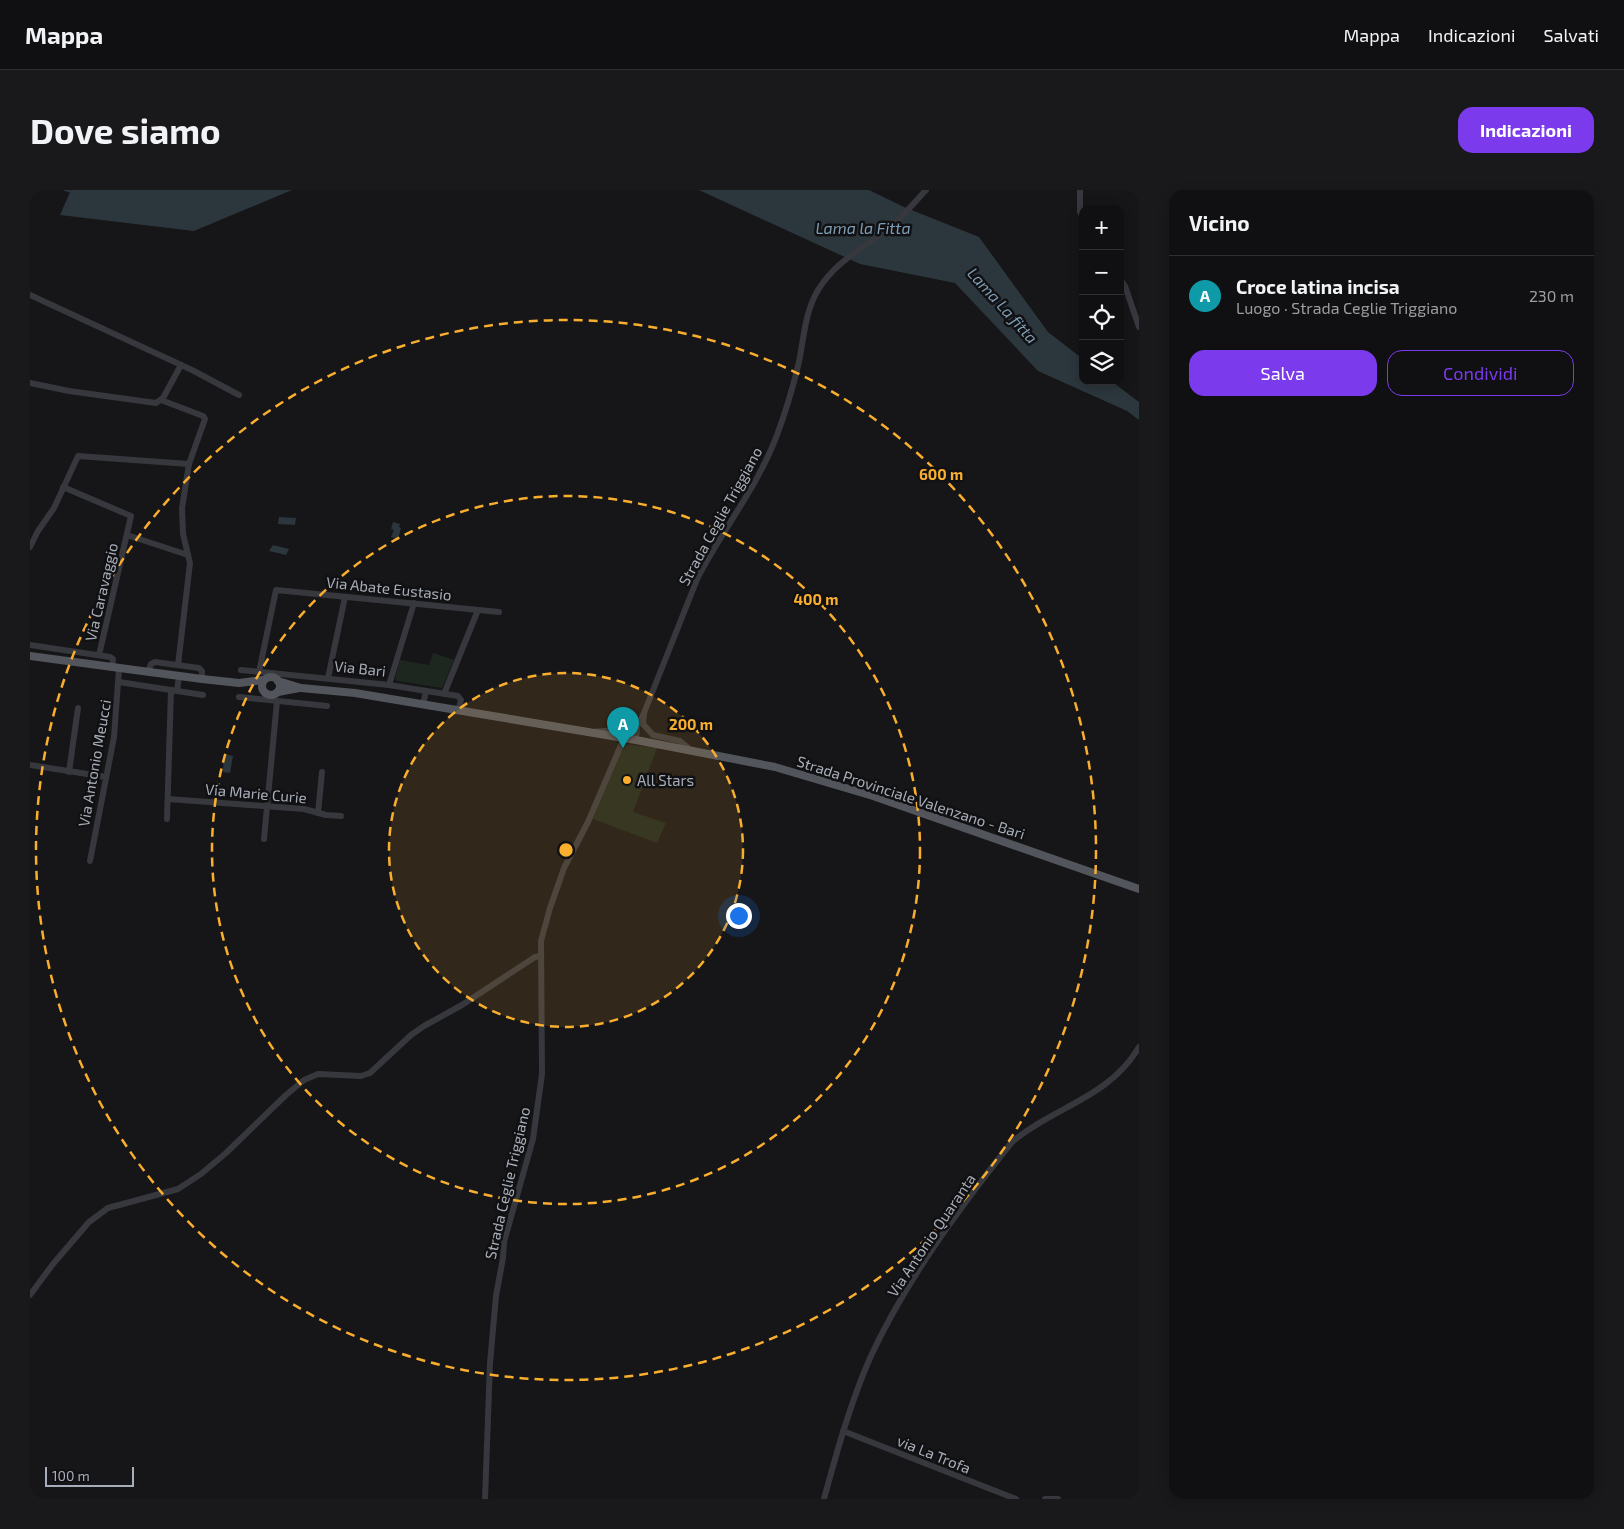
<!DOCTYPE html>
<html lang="it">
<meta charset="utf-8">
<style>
:root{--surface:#101012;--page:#19191b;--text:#f1f3f6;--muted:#9c9d9f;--line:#303032;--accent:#7c3aed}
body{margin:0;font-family:"Exo 2",sans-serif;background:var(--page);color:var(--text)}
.controls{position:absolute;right:15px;top:15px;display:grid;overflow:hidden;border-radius:10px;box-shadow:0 2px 12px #0003}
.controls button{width:45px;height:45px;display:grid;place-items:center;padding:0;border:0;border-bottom:1px solid var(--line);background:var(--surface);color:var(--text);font:25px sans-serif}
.scale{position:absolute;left:15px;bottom:12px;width:89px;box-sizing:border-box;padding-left:5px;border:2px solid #a8aeb9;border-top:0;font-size:14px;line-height:18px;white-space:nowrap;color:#a8aeb9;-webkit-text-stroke:4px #111113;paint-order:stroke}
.you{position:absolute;left:708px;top:725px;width:18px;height:18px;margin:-12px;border:4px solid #fff;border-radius:50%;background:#1a73e8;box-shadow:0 0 0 8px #1a73e833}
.badge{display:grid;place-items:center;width:32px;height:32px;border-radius:50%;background:var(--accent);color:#fff;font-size:16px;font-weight:700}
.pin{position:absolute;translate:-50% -41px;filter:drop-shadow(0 1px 2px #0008)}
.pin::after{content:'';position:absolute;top:26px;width:18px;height:15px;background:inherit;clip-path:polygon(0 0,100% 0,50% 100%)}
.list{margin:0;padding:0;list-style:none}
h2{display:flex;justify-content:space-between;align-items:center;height:65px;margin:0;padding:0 20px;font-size:21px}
h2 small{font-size:16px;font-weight:400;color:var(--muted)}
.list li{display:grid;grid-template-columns:32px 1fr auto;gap:15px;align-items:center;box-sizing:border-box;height:80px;padding:0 20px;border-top:1px solid var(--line)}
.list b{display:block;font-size:19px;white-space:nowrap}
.list p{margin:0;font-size:16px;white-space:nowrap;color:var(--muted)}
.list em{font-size:16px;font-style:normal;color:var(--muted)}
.actions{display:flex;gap:10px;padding:15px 20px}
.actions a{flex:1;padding:11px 0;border:1px solid var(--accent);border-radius:15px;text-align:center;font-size:18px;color:var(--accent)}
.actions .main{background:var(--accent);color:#fff}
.icon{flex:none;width:28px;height:28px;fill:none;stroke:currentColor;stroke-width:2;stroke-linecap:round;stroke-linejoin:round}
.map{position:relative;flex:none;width:1109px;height:1309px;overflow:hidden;border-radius:15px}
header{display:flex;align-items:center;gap:30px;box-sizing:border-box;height:70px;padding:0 25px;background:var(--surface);border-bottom:1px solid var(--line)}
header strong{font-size:24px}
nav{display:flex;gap:28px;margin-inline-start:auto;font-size:18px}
.intro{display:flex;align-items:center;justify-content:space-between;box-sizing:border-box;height:120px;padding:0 30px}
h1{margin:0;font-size:35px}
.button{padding:12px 22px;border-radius:15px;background:var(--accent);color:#fff;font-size:18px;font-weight:700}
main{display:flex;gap:30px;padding:0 30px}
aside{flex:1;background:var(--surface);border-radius:15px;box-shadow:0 2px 12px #0003}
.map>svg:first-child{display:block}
.green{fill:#1e271f}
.water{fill:#2c363d}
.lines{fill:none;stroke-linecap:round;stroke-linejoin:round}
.stream{stroke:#2c363d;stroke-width:2}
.minor{stroke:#37383e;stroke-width:6}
.major{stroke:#53555d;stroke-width:8}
.ring{fill:none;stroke:#f9ae2e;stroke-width:2.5;stroke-dasharray:9 6}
.poi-dot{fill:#f9ae2e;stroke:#111113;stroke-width:2}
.labels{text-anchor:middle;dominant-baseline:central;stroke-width:5;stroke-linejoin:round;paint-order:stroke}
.street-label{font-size:15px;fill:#a8aeb9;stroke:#111113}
.poi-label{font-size:15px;fill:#a8aeb9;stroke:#111113;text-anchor:start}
.water-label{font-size:16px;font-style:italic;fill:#7d9db5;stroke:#111113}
.centre{fill:#f9ae2e;stroke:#111113;stroke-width:2.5}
.ring-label{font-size:15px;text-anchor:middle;font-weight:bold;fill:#f9ae2e;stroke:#111113;stroke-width:5;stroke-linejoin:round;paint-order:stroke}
</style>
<header>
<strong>Mappa</strong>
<nav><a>Mappa</a><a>Indicazioni</a><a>Salvati</a></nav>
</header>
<div class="intro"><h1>Dove siamo</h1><a class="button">Indicazioni</a></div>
<main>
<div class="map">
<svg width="1109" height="1309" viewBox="0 0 1109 1309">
<rect width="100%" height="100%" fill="#161618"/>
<g class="green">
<polygon points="403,463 424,470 412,498 368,491 365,489 370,470 399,475"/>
<polygon points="593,554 627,558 603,622 636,633 627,653 563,629"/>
</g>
<g class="water">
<polygon points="41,0 262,0 164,41 30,25"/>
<polygon points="669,0 839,0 874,17 949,47 1018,142 1053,169 1053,191 1081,191 1109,212 1109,230 1097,221 1008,181 925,93 830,74"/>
<polygon points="249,327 266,328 265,335 248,334"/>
<polygon points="363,332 370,334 369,337 371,338 368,349 361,347 364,340 361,339"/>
<polygon points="243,355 259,359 256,365 239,361"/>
<polygon points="194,564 203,566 200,583 193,582"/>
</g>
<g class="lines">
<polyline class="stream" points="35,0 42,2"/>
<g class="minor">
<polyline points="1050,0 1050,22 1053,27"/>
<polyline points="1090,89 1095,96 1109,137"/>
<polyline points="0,105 162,180 209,205"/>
<polyline points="0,193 39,201 126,213 133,208 151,175"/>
<polyline points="131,210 173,226 175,229 159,274 152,318 153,344 160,373 148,475"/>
<polyline points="33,297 101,326 69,465"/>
<polyline points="97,345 158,365"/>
<polyline points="0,357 8,341 24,318 48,266 159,274"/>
<polyline points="0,455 80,467 83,469 82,478"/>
<polyline points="211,480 359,495 428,506 431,510 428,521"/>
<polyline points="118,482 121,474 125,472 169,478 172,481 172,489"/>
<polyline points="229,482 246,400 469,422"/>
<polyline points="298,488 315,407"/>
<polyline points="89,492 173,505"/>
<polyline points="359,495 384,413"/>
<polyline points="147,501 149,486"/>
<polyline points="414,504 448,420"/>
<polyline points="209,507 297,516"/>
<polyline points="393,515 396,501"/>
<polyline points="614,525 613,534 623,545 650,551 661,560"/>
<path d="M564 542C582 539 592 544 608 532"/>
<path d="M606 550 607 537 614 523 668 387C693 339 728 296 747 245 756 221 763 197 769 172 774 147 775 122 788 100 806 71 831 60 856 40 871 29 883 14 896 0"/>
<polyline points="0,575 76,587"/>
<polyline points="39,582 48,518"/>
<polyline points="138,609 274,619 296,625 311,626"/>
<polyline points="288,623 292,582"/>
<polyline points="137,629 141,500"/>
<polyline points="234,649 247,511"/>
<polyline points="60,671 84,547 89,479"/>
<polyline points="0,1105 23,1074 59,1032 78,1018 148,999 171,984 196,963 256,905 274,890 288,884 331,886 340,883 381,845 394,836 432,815 505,767 511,766"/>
<polyline points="813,1241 986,1309"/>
<polyline points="455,1309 460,1173 466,1106 473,1068 474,1052 503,949 512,884 511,751 520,718 534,678 558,632 594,548"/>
<path d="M794 1309C807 1261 820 1214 840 1168 875 1092 929 1018 982 952 1025 916 1079 908 1109 857"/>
<polyline points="1015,1309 1028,1309"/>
</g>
<g class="major">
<polyline points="0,466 172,489 209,493 233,490"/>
<circle cx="241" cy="496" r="9"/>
<polyline points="248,491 271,498 325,503 606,550 745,577 843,606 1109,699"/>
<polyline points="248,502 269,498"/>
</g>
</g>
<circle cx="536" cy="660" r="177" fill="#f9ae2e" fill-opacity=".12"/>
<g class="ring">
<circle cx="536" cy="660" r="177"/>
<circle cx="536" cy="660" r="354"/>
<circle cx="536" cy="660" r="530"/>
</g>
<circle class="poi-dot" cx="597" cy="590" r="5"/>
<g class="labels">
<g class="street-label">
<text transform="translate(690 326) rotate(-61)">Strada Ceglie Triggiano</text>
<text transform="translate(359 398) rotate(6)">Via Abate Eustasio</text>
<text transform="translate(71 402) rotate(-77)">Via Caravaggio</text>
<text transform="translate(330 478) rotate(6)">Via Bari</text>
<text transform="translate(64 573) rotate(-80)">Via Antonio Meucci</text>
<text transform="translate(226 603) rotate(5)">Via Marie Curie</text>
<text transform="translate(881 607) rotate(18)">Strada Provinciale Valenzano - Bari</text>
<text transform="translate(477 993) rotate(-77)">Strada Ceglie Triggiano</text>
<text transform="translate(901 1045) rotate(-56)">Via Antonio Quaranta</text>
<text transform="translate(904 1264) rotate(22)">via La Trofa</text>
</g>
<g class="poi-label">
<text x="607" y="590">All Stars</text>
</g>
<g class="water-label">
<text x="833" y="37">Lama la Fitta</text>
<text transform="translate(973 115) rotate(48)">Lama La fitta</text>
</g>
</g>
<circle cx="536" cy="660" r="8" class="centre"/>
<g class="ring-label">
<text x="911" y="290">600 m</text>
<text x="786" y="415">400 m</text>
<text x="661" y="540">200 m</text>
</g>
</svg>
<div class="controls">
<button>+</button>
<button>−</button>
<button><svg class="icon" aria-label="locate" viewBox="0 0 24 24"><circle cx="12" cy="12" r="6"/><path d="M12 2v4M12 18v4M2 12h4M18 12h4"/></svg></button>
<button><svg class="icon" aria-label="layers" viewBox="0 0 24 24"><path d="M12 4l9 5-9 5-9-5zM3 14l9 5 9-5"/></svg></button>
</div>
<div class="scale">100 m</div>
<div class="you"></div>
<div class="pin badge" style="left:593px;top:558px;background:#0f9aa8">A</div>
</div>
<aside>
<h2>Vicino<small></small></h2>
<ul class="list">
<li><span class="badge" style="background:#0f9aa8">A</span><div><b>Croce latina incisa</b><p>Luogo · Strada Ceglie Triggiano</p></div><em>230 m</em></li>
</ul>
<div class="actions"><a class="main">Salva</a><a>Condividi</a></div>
</aside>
</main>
